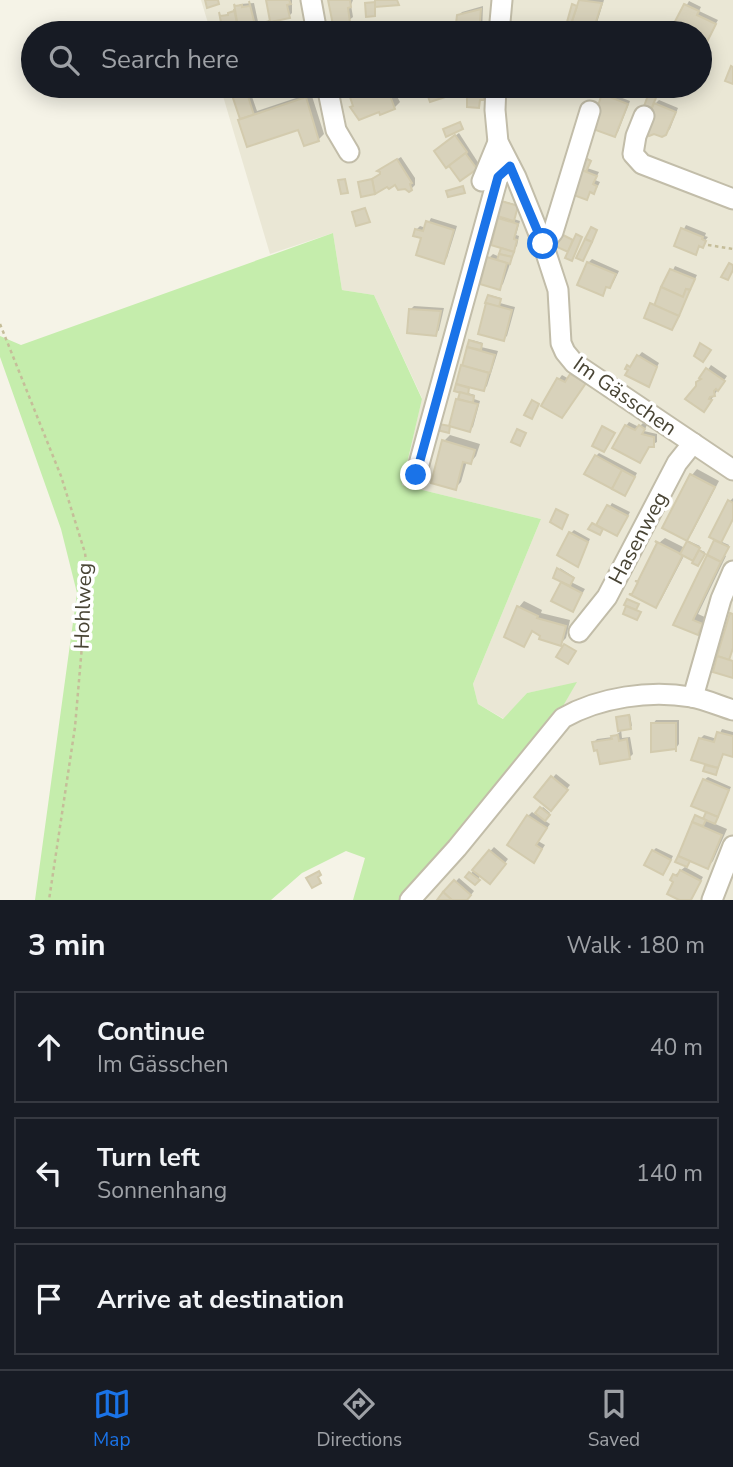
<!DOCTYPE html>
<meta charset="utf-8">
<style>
:root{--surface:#171b24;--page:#242831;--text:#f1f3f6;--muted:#9ea1a6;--line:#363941;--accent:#1a73e8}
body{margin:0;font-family:"Nunito Sans",sans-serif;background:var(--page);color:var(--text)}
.stop{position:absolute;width:21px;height:21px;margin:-16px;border:5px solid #1a73e8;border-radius:50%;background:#fff}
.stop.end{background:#1a73e8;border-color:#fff;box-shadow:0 2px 7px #0008}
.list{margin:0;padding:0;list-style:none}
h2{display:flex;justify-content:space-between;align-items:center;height:91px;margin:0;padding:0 28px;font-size:30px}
h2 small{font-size:23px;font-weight:400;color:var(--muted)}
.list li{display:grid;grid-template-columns:46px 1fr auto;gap:21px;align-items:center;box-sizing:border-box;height:112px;margin:0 14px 14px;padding:0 14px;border:2px solid var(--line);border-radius:0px}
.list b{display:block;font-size:26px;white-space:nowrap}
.list p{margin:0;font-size:23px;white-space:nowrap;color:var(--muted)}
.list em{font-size:23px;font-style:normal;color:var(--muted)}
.icon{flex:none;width:38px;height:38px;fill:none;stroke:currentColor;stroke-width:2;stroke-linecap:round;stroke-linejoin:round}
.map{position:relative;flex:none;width:733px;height:900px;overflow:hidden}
.search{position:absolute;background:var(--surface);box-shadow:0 4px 18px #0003;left:21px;right:21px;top:21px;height:77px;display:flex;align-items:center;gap:18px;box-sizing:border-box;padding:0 24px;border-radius:38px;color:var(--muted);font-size:26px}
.sheet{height:469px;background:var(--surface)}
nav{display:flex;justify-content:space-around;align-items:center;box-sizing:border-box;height:98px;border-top:2px solid var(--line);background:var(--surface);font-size:19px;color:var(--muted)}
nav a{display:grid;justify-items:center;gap:4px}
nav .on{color:var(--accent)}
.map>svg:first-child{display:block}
.residential{fill:#eae7d5}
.green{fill:#c5edac}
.shadow{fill:#0003}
.building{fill:#d8d2bb;stroke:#d3cbae;stroke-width:2}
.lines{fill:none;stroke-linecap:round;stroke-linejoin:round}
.minor-casing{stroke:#c2bda9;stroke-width:23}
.path{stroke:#c5bd99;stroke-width:2.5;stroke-dasharray:3.5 3.5;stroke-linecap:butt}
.minor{stroke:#fff;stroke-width:19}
.route{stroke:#1a73e8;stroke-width:9}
.labels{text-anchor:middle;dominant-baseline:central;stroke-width:7;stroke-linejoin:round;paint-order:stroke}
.street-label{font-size:21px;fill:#494535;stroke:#fff}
</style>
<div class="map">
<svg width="733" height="900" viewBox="0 0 733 900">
<rect width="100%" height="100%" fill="#f5f3e7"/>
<polygon class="residential" points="201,0 733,0 733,900 419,900 504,809 576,683 527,693 504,719 478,704 473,684 541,519 402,485 422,398 374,295 342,290 333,233 270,254 220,86 700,86 700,33 211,33"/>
<polygon class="green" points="333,233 342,290 374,295 422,399 402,485 541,519 473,684 478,704 503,719 527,693 577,682 548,732 400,900 353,900 365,858 346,851 302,873 271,900 35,900 77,593 61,529 0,357 0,336 21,345"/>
<g class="shadow">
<polygon points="268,0 292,0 292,13 289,16 273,19 274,27 270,30 264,23 271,19"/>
<polygon points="330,0 353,0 351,5 353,17 348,21 348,30 336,32"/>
<polygon points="581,0 604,0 596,26 592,29 574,5 579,5"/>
<polygon points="689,1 701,7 699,11 718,20 706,40 700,37 700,33 671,33"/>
<polygon points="254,3 260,31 258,33 225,33 221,17 236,10 240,4"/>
<polygon points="483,6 482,33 457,33 458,16 462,12"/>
<polygon points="351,86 402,86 393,89 400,102 394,108 380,110 355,105 350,92 352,89"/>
<polygon points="469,86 488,86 487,95 482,98 478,106 469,106"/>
<polygon points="249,88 257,111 311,93 324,134 318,140 299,128 242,119 234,95"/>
<polygon points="653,90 658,92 651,108 659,100 678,108 670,129 666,133 654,132 645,108"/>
<polygon points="607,92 630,101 618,132 615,135 603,95"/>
<polygon points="459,133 479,164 460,179 440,147"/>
<polygon points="401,157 415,178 415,185 411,189 375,179 382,174 383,168"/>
<polygon points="585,157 591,160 587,168 599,172 595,180 600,182 597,188 593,192 591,191 586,198 571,192"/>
<polygon points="503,201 518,205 514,219 520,221 516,235 519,236 517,246 512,251 514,251 511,261 503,284 499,288 489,258 493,254 500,257 503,247 500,219 503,216"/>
<polygon points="431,218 457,226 447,258 443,262 416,230 420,226 426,228"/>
<polygon points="686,225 706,233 705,236 708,237 695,253 676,245"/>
<polygon points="592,259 619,271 613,283 608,285 602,294 588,263"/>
<polygon points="675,266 697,275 679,313 652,304 656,304"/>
<polygon points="490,295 501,298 500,303 515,307 507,336 503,339"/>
<polygon points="414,306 444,308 439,330 436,334 411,309"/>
<polygon points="472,340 483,343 481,347 498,351 487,386 484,389 470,386 468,393 475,395 474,399 480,401 473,427 469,430 451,425 462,391 456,390"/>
<polygon points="642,352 659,363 648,385 628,368"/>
<polygon points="711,365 727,376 707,406 702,379"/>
<polygon points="575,371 588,379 566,413 543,406 559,379 562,375 569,379"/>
<polygon points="629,422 639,427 643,423 647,425 644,431 657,434 657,442 650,446 640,461 626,426"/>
<polygon points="450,435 480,444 476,456 471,462 467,461 461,482 455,488 444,441"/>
<polygon points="599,453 637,473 628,490 596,456"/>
<polygon points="697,469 719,481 692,533 687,539 692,475"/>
<polygon points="733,498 733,519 720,541 729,545 724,555 726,556 698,614 707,618 697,633 675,624 718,539 729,502"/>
<polygon points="612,503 630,512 620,531 603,527 601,532 593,524 598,525"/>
<polygon points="574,530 590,539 577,565 571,533"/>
<polygon points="665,538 685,548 689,541 700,546 698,549 705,552 699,563 685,554 661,600 656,605 659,543"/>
<polygon points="560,568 574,577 571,582 585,589 572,610 562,583 564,581"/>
<polygon points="524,601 542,610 541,613 570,620 566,638 560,644 534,630 523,645 506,636 519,607"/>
<polygon points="630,714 632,726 621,729 622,738 630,737 633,754 629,758 599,748 594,742 597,739 613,737 620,732 618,718"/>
<polygon points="656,720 679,720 679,744 676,748 653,724"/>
<polygon points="722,729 733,732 733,753 724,753 717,772 706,766 708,764 700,739 704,735 717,739"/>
<polygon points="556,774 570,785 554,805 536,797"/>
<polygon points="708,777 731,787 713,823 727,829 713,861 708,867 690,859 678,861 696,816 705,818 709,812 704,780"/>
<polygon points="543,807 550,813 544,820 550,824 538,841 545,845 537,857 509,844 528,816 532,812 536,815"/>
<polygon points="494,847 508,859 493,878 481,875 475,883 468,877"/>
<polygon points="656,848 673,856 666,870 653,851"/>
<polygon points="685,867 703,877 690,900 682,900 676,882 675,875"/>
<polygon points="459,878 474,891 467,900 439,900"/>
</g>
<g class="building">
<polygon points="205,0 218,0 219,4 207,8"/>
<polygon points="266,0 289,0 291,4 287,5 290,18 270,22 271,32 264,33 262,23 270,21"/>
<polygon points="328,0 350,0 351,7 348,8 350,22 333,25"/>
<polygon points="375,0 397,0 399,5 375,7"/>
<polygon points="579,0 602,3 593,31 571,24"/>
<polygon points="249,1 257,33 239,33 234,4 235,6 242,5 242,7 250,6"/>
<polygon points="375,2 375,16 366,17 365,3"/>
<polygon points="572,4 577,6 571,24 567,22"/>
<polygon points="684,4 699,11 697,15 716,24 707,42 700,39 700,33 669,33"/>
<polygon points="234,9 239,33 223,33 219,12 220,16 228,15 228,13 234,11"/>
<polygon points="481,9 479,33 455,33 457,15"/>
<polygon points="347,23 349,31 334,33 333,25"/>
<polygon points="731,66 733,67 733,84 725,81"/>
<polygon points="361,86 383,86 385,93 389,93 395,109 380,115 379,112 359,120 350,107 353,106 348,91"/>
<polygon points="383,86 406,86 385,93"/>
<polygon points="442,86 445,97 430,102 426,91"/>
<polygon points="467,86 485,86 484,100 480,100 479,108 467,107"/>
<polygon points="595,86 606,86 603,95 594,91"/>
<polygon points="246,90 254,115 240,119 232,95"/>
<polygon points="650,90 658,93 650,112 643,109"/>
<polygon points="602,94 628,104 615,137 590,128"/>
<polygon points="306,97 319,141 304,146 298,130 247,147 238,120"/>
<polygon points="654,103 676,112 666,135 662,137 654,134 649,136 643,129"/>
<polygon points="460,122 463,129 446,137 443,129"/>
<polygon points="455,135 467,152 446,168 434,151"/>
<polygon points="467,152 466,154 477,169 460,181 449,166 446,168"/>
<polygon points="583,157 591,161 586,172 578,168"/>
<polygon points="397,159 412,183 410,184 412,190 409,192 405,189 398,190 395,185 389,189 387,187 375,194 372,179 380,174 380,172 377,171"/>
<polygon points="579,169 597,176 593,184 597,186 594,194 590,192 587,200 568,193"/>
<polygon points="345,179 348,193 341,194 338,180"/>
<polygon points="372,179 375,194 361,197 358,182"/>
<polygon points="463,186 465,193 448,197 446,191"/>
<polygon points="501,201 518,206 514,221 497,216"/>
<polygon points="365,208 370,222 356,226 352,212"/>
<polygon points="498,218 518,224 514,239 517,240 514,252 491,245"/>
<polygon points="426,221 454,230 444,264 416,255 421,238 413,236 415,229 423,231"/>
<polygon points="591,227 597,230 592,242 585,239"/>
<polygon points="681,228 703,237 702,239 706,241 703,248 699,246 696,255 674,246"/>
<polygon points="561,234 573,240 568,252 555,246"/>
<polygon points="576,234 582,237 572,261 565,258"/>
<polygon points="585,239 592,242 583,261 576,258"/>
<polygon points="501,248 514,252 512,257 499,254"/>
<polygon points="499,254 512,257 510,264 497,260"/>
<polygon points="487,257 507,263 500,290 480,284"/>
<polygon points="587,262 616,274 610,288 606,287 603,296 577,285"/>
<polygon points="729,263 733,265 733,270 728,280 721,277"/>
<polygon points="670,269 695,279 690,290 686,289 683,297 661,287"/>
<polygon points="661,287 683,297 686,289 690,290 679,316 654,306"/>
<polygon points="488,295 501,299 499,307 485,303"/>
<polygon points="486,303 512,310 504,341 478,334"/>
<polygon points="650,303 679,316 672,330 644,318"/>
<polygon points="409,309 441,311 436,336 407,333"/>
<polygon points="469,340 482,344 481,350 467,347"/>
<polygon points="700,343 711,350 703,362 694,356"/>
<polygon points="467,347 495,355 490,373 462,366"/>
<polygon points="637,355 657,367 649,387 625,375 628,370 625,369 627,365 630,367"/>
<polygon points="461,365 489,373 484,391 456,384"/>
<polygon points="706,368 725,381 718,391 716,389 714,391 715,396 710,397 709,399 712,400 704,412 685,399 696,386 696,382 701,379 699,378"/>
<polygon points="570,374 586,383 562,418 541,406 557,378 565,382"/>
<polygon points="456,384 469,388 468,395 454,391"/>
<polygon points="460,392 474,396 473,403 458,399"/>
<polygon points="456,399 478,404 470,432 449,426"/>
<polygon points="532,400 539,404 532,419 524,415"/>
<polygon points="439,424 450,426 449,433 437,430"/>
<polygon points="625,425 635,430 639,425 645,429 642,434 654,437 654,447 649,447 640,463 612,448"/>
<polygon points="602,426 615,433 604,452 592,446"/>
<polygon points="517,429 526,433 520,446 511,442"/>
<polygon points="442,440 475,450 471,464 463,462 456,490 431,483"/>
<polygon points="595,455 622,470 612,489 584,474"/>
<polygon points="622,470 635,477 625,496 612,489"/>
<polygon points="690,474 715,487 687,541 662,528"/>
<polygon points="728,500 733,503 733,519 721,543 709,537"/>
<polygon points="607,505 628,516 617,536 596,525"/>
<polygon points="556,509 568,515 562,529 550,522"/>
<polygon points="592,523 603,529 600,535 588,529"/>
<polygon points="569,532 588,542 578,567 557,555"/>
<polygon points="714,540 729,547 721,562 707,555"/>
<polygon points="655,541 683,555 656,608 629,594 632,594 638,582 635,581 638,581 657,543"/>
<polygon points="687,541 700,548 693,561 680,554"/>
<polygon points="699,550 705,554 698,566 692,563"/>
<polygon points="707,555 721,562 693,620 703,624 698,635 673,625"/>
<polygon points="557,568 574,578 570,586 553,578"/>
<polygon points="561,582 582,593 573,612 551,601"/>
<polygon points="627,599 639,604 636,610 624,605"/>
<polygon points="517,606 538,616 537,618 566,626 561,646 539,639 540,636 532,631 524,647 504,637"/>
<polygon points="626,606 641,612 637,620 623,614"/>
<polygon points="730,613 733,614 733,648 729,660 717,656"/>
<polygon points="564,644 576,651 568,664 556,657"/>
<polygon points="717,656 733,661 733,678 713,672"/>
<polygon points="629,715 631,729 618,731 616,717"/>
<polygon points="651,723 676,723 676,752 676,749 651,752"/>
<polygon points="717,732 733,736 733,757 723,754 718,768 691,760 699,738 714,742"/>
<polygon points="618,735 619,741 627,739 630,759 600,764 597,750 594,751 592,742 612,739 611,736"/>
<polygon points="705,765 718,768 716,775 703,771"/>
<polygon points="551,776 568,790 551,811 534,797"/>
<polygon points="703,779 729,790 718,817 691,806"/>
<polygon points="540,807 550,815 545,821 535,813"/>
<polygon points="706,812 718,817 715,824 703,819"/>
<polygon points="527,815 547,828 536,845 542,849 534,863 507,845"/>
<polygon points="695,815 706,820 703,826 692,822"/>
<polygon points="692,822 722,835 708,869 678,856"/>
<polygon points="489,850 506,864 490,884 472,870"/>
<polygon points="652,850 671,860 663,875 644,865"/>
<polygon points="678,856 690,861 687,867 675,862"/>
<polygon points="680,870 701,881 691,900 679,900 667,894 673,882 670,880 673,874 677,876"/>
<polygon points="319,871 321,875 318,877 321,883 312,888 306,878"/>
<polygon points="469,872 480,880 475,885 465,877"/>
<polygon points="454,880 471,895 467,900 452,900 443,892"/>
<polygon points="443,892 452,900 437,900"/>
</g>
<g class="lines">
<g class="minor-casing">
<g id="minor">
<polyline points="311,0 317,33"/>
<polyline points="499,33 502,0"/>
<polyline points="327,86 336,130 349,152"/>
<polyline points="496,86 495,110 498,142 516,177 543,244 558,290 561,343 565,352 574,363 733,470"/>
<polyline points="644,116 636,136 633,154 642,164 733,199"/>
<polyline points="482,181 498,142"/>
<polyline points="543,244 553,232 590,111"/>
<polyline points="416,475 498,177 510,166"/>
<polyline points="579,632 607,597 677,463 693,443"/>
<polyline points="693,697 721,599 733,571"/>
<path d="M410 900 457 848 563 718C600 697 650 690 691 697 705 699 719 706 733 710"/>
<polyline points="712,900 733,846"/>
</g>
</g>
<g class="path">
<polyline points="708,245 733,249"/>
<polyline points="0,324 61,476 85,553 88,576 75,727 49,900"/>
</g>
<use href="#minor" class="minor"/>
</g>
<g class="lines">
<polyline class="route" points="416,475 498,177 510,166 543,244"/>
</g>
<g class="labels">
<g class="street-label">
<text transform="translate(625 396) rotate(35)">Im Gässchen</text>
<text transform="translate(638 538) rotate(-62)">Hasenweg</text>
<text transform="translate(83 606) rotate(-88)">Hohlweg</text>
</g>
</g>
</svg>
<div class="stop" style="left:543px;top:244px"></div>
<div class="stop end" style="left:416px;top:475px"></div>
<div class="search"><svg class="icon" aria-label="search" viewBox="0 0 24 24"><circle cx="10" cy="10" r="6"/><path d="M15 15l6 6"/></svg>Search here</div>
</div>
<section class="sheet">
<h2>3 min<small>Walk · 180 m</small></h2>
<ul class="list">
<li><svg class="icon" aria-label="ahead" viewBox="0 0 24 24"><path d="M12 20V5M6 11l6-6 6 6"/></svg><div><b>Continue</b><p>Im Gässchen</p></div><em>40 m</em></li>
<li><svg class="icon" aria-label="left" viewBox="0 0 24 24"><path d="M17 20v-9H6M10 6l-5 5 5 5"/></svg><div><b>Turn left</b><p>Sonnenhang</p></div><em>140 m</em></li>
<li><svg class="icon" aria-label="arrive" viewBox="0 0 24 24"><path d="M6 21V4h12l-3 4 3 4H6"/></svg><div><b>Arrive at destination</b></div></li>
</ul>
</section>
<nav>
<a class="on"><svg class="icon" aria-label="map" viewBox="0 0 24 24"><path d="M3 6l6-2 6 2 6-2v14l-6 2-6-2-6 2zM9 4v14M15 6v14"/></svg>Map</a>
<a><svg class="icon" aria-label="directions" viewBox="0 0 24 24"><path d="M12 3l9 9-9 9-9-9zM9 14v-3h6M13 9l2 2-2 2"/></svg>Directions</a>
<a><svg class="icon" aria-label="saved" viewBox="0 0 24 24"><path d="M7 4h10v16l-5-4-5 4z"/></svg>Saved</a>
</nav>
